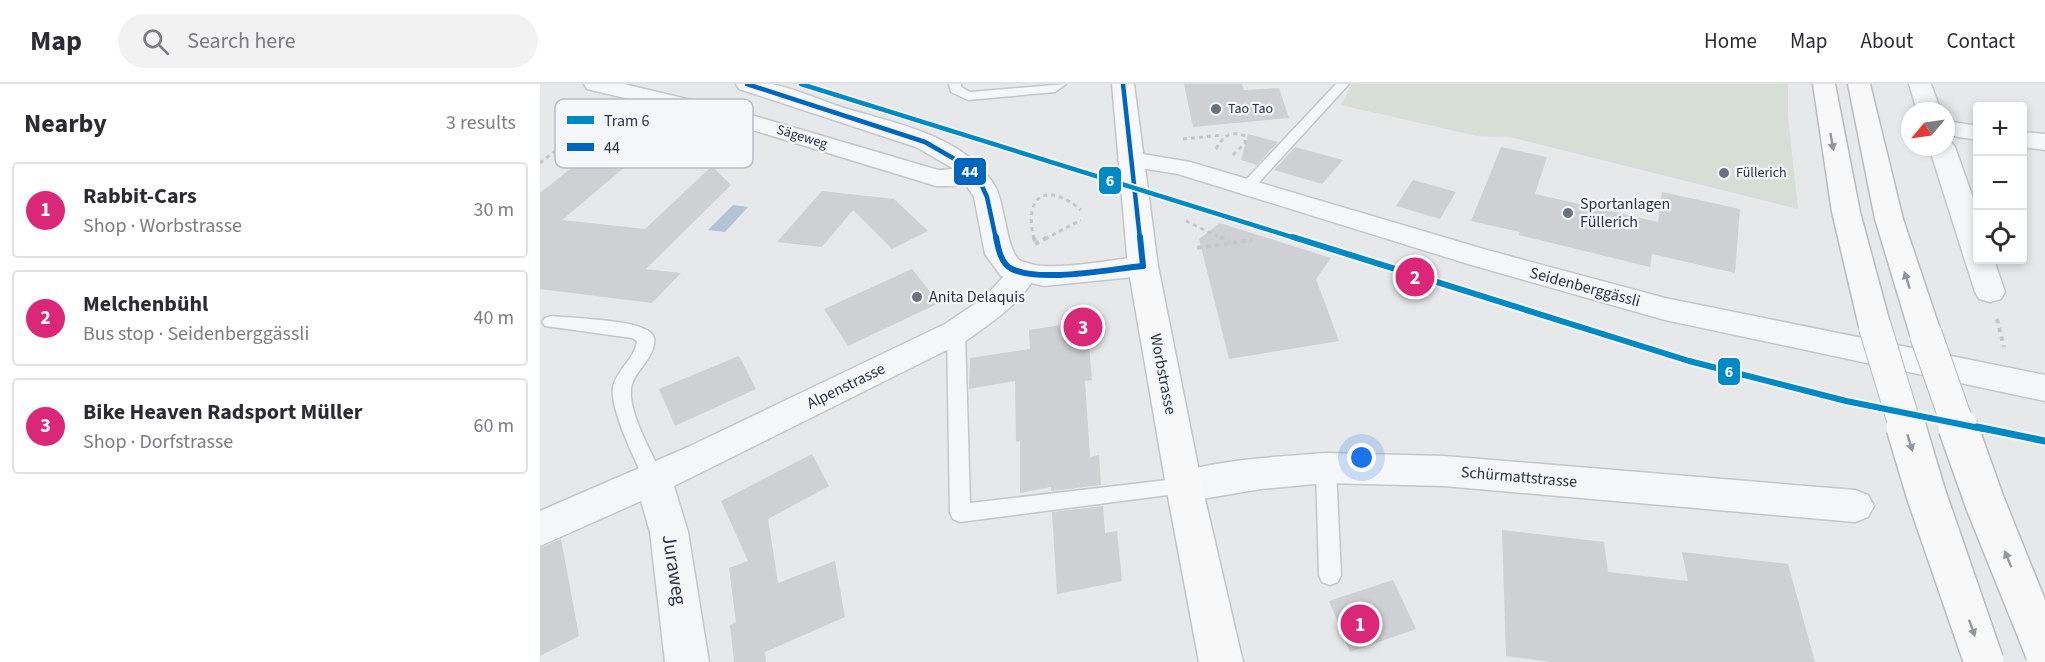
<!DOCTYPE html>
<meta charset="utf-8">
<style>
:root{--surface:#fff;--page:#f2f2f3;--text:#2b2b33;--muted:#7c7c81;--line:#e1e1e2;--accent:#db2777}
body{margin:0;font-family:"Source Sans 3",sans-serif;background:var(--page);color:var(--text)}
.controls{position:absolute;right:18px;top:18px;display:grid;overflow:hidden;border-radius:6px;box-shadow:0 3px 9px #0003}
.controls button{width:54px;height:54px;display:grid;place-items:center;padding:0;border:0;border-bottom:2px solid var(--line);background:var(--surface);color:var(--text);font:30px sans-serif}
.compass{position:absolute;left:1361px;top:18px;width:54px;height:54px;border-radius:50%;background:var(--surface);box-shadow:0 3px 9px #0003;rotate:241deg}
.you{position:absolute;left:822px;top:374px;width:21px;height:21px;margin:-15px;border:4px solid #fff;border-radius:50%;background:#1a73e8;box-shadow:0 0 0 9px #1a73e833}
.badge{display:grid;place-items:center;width:39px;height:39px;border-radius:50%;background:var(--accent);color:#fff;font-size:20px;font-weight:700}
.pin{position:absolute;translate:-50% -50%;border:3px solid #fff;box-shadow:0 2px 6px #0006}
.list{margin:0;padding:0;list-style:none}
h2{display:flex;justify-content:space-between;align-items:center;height:78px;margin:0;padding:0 24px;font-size:26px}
h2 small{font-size:20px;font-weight:400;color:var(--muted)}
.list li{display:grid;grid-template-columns:39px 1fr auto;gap:18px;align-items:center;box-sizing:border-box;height:96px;margin:0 12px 12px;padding:0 12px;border:2px solid var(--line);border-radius:6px}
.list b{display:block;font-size:22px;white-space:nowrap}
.list p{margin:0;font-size:20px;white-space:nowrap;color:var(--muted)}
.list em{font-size:20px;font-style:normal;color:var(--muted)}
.icon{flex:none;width:33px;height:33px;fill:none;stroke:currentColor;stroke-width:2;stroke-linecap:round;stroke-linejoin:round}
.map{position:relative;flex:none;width:1505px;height:578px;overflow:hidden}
header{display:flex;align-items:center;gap:36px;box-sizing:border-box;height:84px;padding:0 30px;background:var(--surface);border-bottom:2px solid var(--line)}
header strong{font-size:28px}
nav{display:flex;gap:33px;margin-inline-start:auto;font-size:21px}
.search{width:420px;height:54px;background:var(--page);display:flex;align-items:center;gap:15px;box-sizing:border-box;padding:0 21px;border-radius:33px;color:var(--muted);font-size:22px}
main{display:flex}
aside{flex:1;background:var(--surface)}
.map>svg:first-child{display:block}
.green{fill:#d6ded6}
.water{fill:#b4c4d5}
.building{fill:#ced0d3}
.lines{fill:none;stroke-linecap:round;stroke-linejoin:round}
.service-casing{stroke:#c4c6c8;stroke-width:3}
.minor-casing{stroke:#c4c6c8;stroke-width:3}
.tertiary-casing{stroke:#c4c6c8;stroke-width:3}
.primary-casing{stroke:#c2c5c8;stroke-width:3}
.motorway-casing{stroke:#b8bbbf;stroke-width:3}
.path-far1{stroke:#c5c6ca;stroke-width:3;stroke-dasharray:4 4;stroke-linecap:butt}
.path{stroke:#c5c6ca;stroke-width:4;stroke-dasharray:4.5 4.5;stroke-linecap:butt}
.service{fill:#f5f6f7;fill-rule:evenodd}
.minor{fill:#f5f6f7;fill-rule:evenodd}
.tertiary{fill:#f5f6f7;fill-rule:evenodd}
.primary{fill:#f8f8f8;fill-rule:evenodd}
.motorway{fill:#f8f8f8;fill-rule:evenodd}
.motorway-bridge-far1-casing{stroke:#b8bbbf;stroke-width:34;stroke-linecap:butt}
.motorway-bridge-casing{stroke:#b8bbbf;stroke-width:42;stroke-linecap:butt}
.motorway-bridge-far1{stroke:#f8f8f8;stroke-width:32}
.motorway-bridge{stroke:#f8f8f8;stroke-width:39}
.bus-1-far1-casing{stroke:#f4f6f9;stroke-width:8}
.bus-1-casing{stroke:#f4f6f9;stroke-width:10}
.bus-1-far1{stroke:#0065bd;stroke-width:4.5}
.bus-1{stroke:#0065bd;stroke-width:6}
.tram-1-far2-casing{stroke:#f4f6f9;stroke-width:8}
.tram-1-far1-casing{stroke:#f4f6f9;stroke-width:10}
.tram-1-casing{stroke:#f4f6f9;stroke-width:11}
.tram-1-far2{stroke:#008ac5;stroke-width:4.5}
.tram-1-far1{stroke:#008ac5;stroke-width:6}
.tram-1{stroke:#008ac5;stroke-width:7}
.oneway{fill:#92969e}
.poi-dot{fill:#6c737f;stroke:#f4f6f9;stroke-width:2}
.labels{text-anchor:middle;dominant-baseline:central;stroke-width:4.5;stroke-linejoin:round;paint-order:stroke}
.far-poi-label{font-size:14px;fill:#2b3445;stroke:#f4f6f9;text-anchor:start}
.far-street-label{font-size:14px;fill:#2b3445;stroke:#f4f6f9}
.poi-label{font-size:16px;fill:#2b3445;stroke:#f4f6f9;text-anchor:start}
.street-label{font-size:16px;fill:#2b3445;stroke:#f4f6f9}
.near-street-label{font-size:20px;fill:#2b3445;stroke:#f4f6f9}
.key{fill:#f4f6f9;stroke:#b8bcc3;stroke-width:1.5}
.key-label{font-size:16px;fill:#2b3445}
.line-badge{stroke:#f4f6f9;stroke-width:2}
.badge-label{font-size:16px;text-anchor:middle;font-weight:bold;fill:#fff}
</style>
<header>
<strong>Map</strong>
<div class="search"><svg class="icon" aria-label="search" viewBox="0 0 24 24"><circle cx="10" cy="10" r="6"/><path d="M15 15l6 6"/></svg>Search here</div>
<nav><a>Home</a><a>Map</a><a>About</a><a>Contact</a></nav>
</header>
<main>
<aside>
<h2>Nearby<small>3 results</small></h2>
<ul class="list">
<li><span class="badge">1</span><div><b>Rabbit-Cars</b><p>Shop · Worbstrasse</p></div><em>30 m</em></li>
<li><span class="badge">2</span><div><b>Melchenbühl</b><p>Bus stop · Seidenberggässli</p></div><em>40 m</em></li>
<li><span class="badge">3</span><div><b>Bike Heaven Radsport Müller</b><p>Shop · Dorfstrasse</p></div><em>60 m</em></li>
</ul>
</aside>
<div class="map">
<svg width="1505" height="578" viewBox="0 0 1505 578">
<rect width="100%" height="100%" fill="#e6e8ea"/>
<polygon class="green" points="812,0 1248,0 1248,32 1258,125 970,53 937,52 801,21"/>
<polygon class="water" points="193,121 208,123 185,148 168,146"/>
<g class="building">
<polygon points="644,0 702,0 704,6 739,4 749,34 653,43"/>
<polygon points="93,35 137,39 22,136 105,145 172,82 191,101 106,185 141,189 112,219 0,205 0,109"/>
<polygon points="708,50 738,58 717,81 701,76"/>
<polygon points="755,63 803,76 782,100 734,86"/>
<polygon points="961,63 1007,73 995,110 1118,138 1122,108 1200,125 1195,189 1112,170 1110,183 979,151 980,148 931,137"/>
<polygon points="873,96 916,108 900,135 856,122"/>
<polygon points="282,107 354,115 388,147 352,165 313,126 282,163 237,158"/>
<polygon points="680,139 791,174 776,195 799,257 689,275 659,155"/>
<polygon points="372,185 399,219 308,262 284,225"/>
<polygon points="547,237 552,296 545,297 550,373 559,371 561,401 511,407 511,403 480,409 480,357 476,358 475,297 429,305 430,274 490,265 489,246"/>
<polygon points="199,272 216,305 135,342 119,305"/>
<polygon points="272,370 289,402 228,435 238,499 295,477 305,533 225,568 226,578 194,578 190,541 196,538 189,484 208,477 181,417"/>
<polygon points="563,422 565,449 577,447 582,497 517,510 512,428"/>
<polygon points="962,446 1064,458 1068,488 1148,497 1142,468 1248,480 1275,578 1011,578 966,572"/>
<polygon points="21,455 39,552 0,572 0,464"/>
<polygon points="853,496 876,545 810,568 789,517"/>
</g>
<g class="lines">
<g class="service-casing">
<g id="service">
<polygon points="409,0 421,0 421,3 430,8 526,0 515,8 428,16 411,8"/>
<polygon points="796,0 809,0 712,106 702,106 700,103 702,100"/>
<path d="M11 232C32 234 85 236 102 244 110 247 116 251 114 260 112 277 93 288 91 305 88 329 114 373 124 395L121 401 114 403 107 401C97 381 69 323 73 303 77 285 95 275 97 257L92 254 5 242 2 238 5 234Z"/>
<polygon points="416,242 422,244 425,248 430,419 644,394 651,396 654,402 651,408 420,438 413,435 410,429 407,248 410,244"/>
<polygon points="786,376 793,378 796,384 801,491 798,498 790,501 782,498 779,491 776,384 779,378"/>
</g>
</g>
<g class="minor-casing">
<g id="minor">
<path d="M44 0H84L201 28 398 86C413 86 428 80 442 83L446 89C436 104 412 102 396 102L193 40 47 5Z"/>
<polygon points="1369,0 1391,0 1401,27 1377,27"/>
<polygon points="1406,37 1438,42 1438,56 1406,51"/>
<polygon points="1482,48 1505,50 1505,66 1482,63"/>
<polygon points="1406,56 1411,58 1415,63 1438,128 1438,176 1454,176 1465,208 1461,215 1450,218 1439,215 1435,208 1389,63 1406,63"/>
<path d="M484 178 494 181 499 188C479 220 457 235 427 256L134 402 148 448 169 578H125L110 448 101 417 0 462V427L148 363 405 240 445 213 474 181Z"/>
<path d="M786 369 904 372 1315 406 1328 411 1334 422 1328 433 1315 438 904 402 786 399 721 405 644 418 631 413 626 402 631 391C676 375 738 373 786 369Z"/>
</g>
</g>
<g class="tertiary-casing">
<g id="tertiary">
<path d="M196 0C207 0 221 0 232 0 255 5 278 15 301 23 353 39 425 51 455 102 465 118 466 169 481 177 505 190 576 175 603 172L613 175 618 182 613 189 603 192 504 202 461 192 445 170 434 113 416 86 376 63 199 5Z"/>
<polygon points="591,68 650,78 947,166 1125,214 1505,291 1505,317 1125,236 928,180 638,90 582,81 578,76 582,71"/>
</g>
</g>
<g class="primary-casing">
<polygon id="primary" points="572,0 594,0 618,182 662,402 703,578 659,578 626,402 588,182"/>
</g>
<g class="motorway-casing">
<g id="motorway">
<polygon points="1273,0 1295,0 1320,128 1351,243 1346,251 1335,254 1324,251 1319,243 1292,128"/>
<polygon points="1308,0 1330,0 1363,135 1402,251 1397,259 1386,262 1375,259 1370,251 1335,135"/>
</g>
</g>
<g class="path-far1">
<polyline points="643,55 683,51"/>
<path d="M676 65C683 52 691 46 705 52V59L693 71"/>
<polyline points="0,79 63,29"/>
<polyline points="646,137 683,155"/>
<path d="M494 155C483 111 507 97 541 126"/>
<polyline points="505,155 541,136"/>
</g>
<g class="path">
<polyline points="494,153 495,159"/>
<polyline points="680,153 691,159"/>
<polyline points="495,160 508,153"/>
<polyline points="657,164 712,156"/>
<polyline points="1457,235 1464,263"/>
</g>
<use href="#service" class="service"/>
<use href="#minor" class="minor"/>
<use href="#tertiary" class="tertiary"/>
<use href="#primary" class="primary"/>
<use href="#motorway" class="motorway"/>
<g class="motorway-bridge-far1-casing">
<g id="motorway-bridge-far1">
<polyline points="1335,243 1366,345"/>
<polyline points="1386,251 1419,345"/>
</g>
</g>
<g class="motorway-bridge-casing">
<g id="motorway-bridge">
<polyline points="1366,343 1386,410 1444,578"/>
<polyline points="1418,343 1445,419 1505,568"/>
</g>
</g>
<use href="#motorway-bridge-far1" class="motorway-bridge-far1"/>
<use href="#motorway-bridge" class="motorway-bridge"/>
<g class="bus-1-far1-casing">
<g id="bus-1-far1">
<polyline points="207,0 385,58 425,81 442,102 447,113 456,155"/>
<polyline points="583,0 600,155"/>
</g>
</g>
<g class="bus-1-casing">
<g id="bus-1">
<path d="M456 153C458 164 461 180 472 185 502 199 570 185 603 182"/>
<polyline points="600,153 603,182"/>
</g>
</g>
<use href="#bus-1-far1" class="bus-1-far1"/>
<use href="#bus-1" class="bus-1"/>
<g class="tram-1-far2-casing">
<polyline id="tram-1-far2" points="261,0 758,155"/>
</g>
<g class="tram-1-far1-casing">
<polyline id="tram-1-far1" points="753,153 1149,277 1306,317 1444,345"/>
</g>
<g class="tram-1-casing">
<polyline id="tram-1" points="1437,343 1505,357"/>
</g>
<use href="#tram-1-far2" class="tram-1-far2"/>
<use href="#tram-1-far1" class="tram-1-far1"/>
<use href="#tram-1" class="tram-1"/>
</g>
<defs><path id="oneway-solid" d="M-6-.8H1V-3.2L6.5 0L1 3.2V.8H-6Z" transform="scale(1.5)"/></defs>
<g class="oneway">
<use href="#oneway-solid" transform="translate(1292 58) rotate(80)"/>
<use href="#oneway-solid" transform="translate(1367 196) rotate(-108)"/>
<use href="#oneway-solid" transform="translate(1370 359) rotate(73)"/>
<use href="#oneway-solid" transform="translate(1468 475) rotate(-112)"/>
<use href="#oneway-solid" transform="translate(1432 544) rotate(70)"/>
</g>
<g class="poi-dot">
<circle cx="676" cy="25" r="6"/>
<circle cx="1184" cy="89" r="6"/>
<circle cx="1028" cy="129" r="6"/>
<circle cx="377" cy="213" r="6"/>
</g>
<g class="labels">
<g class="far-poi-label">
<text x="688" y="25">Tao Tao</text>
<text x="1196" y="89">Füllerich</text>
</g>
<g class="far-street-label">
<text transform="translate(262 53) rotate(17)">Sägeweg</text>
</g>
<g class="poi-label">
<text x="1040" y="120">Sportanlagen<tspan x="1040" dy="18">Füllerich</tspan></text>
<text x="389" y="213">Anita Delaquis</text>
</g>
<g class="street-label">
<text transform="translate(1045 203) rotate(15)">Seidenberggässli</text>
<text transform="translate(623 290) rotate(79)">Worbstrasse</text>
<text transform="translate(306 302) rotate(-26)">Alpenstrasse</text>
<text transform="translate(979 393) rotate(5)">Schürmattstrasse</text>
</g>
<g class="near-street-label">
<text transform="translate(134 486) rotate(81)">Juraweg</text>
</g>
</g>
<rect x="15" y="15" width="198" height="69" rx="9" class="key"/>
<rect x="27" y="32" width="27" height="8" fill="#008ac5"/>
<rect x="27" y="59" width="27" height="8" fill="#0065bd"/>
<g class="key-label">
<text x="64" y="42">Tram 6</text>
<text x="64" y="69">44</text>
</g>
<g class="line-badge">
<rect x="413" y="73" width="34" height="29" rx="6" fill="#0065bd"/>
<rect x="558" y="82" width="24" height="29" rx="6" fill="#008ac5"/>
<rect x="1177" y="273" width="24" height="29" rx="6" fill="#008ac5"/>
</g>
<g class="badge-label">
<text x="430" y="93">44</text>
<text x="570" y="102">6</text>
<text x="1189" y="293">6</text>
</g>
</svg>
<div class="controls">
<button>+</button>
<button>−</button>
<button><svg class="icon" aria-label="locate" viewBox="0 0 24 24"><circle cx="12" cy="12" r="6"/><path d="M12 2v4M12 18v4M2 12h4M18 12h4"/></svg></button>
</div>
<svg class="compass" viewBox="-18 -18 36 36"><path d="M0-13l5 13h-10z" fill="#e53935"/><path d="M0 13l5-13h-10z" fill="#7c7c81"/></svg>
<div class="you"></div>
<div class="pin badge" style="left:820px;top:540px">1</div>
<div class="pin badge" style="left:875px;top:193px">2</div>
<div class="pin badge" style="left:543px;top:243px">3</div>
</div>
</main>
